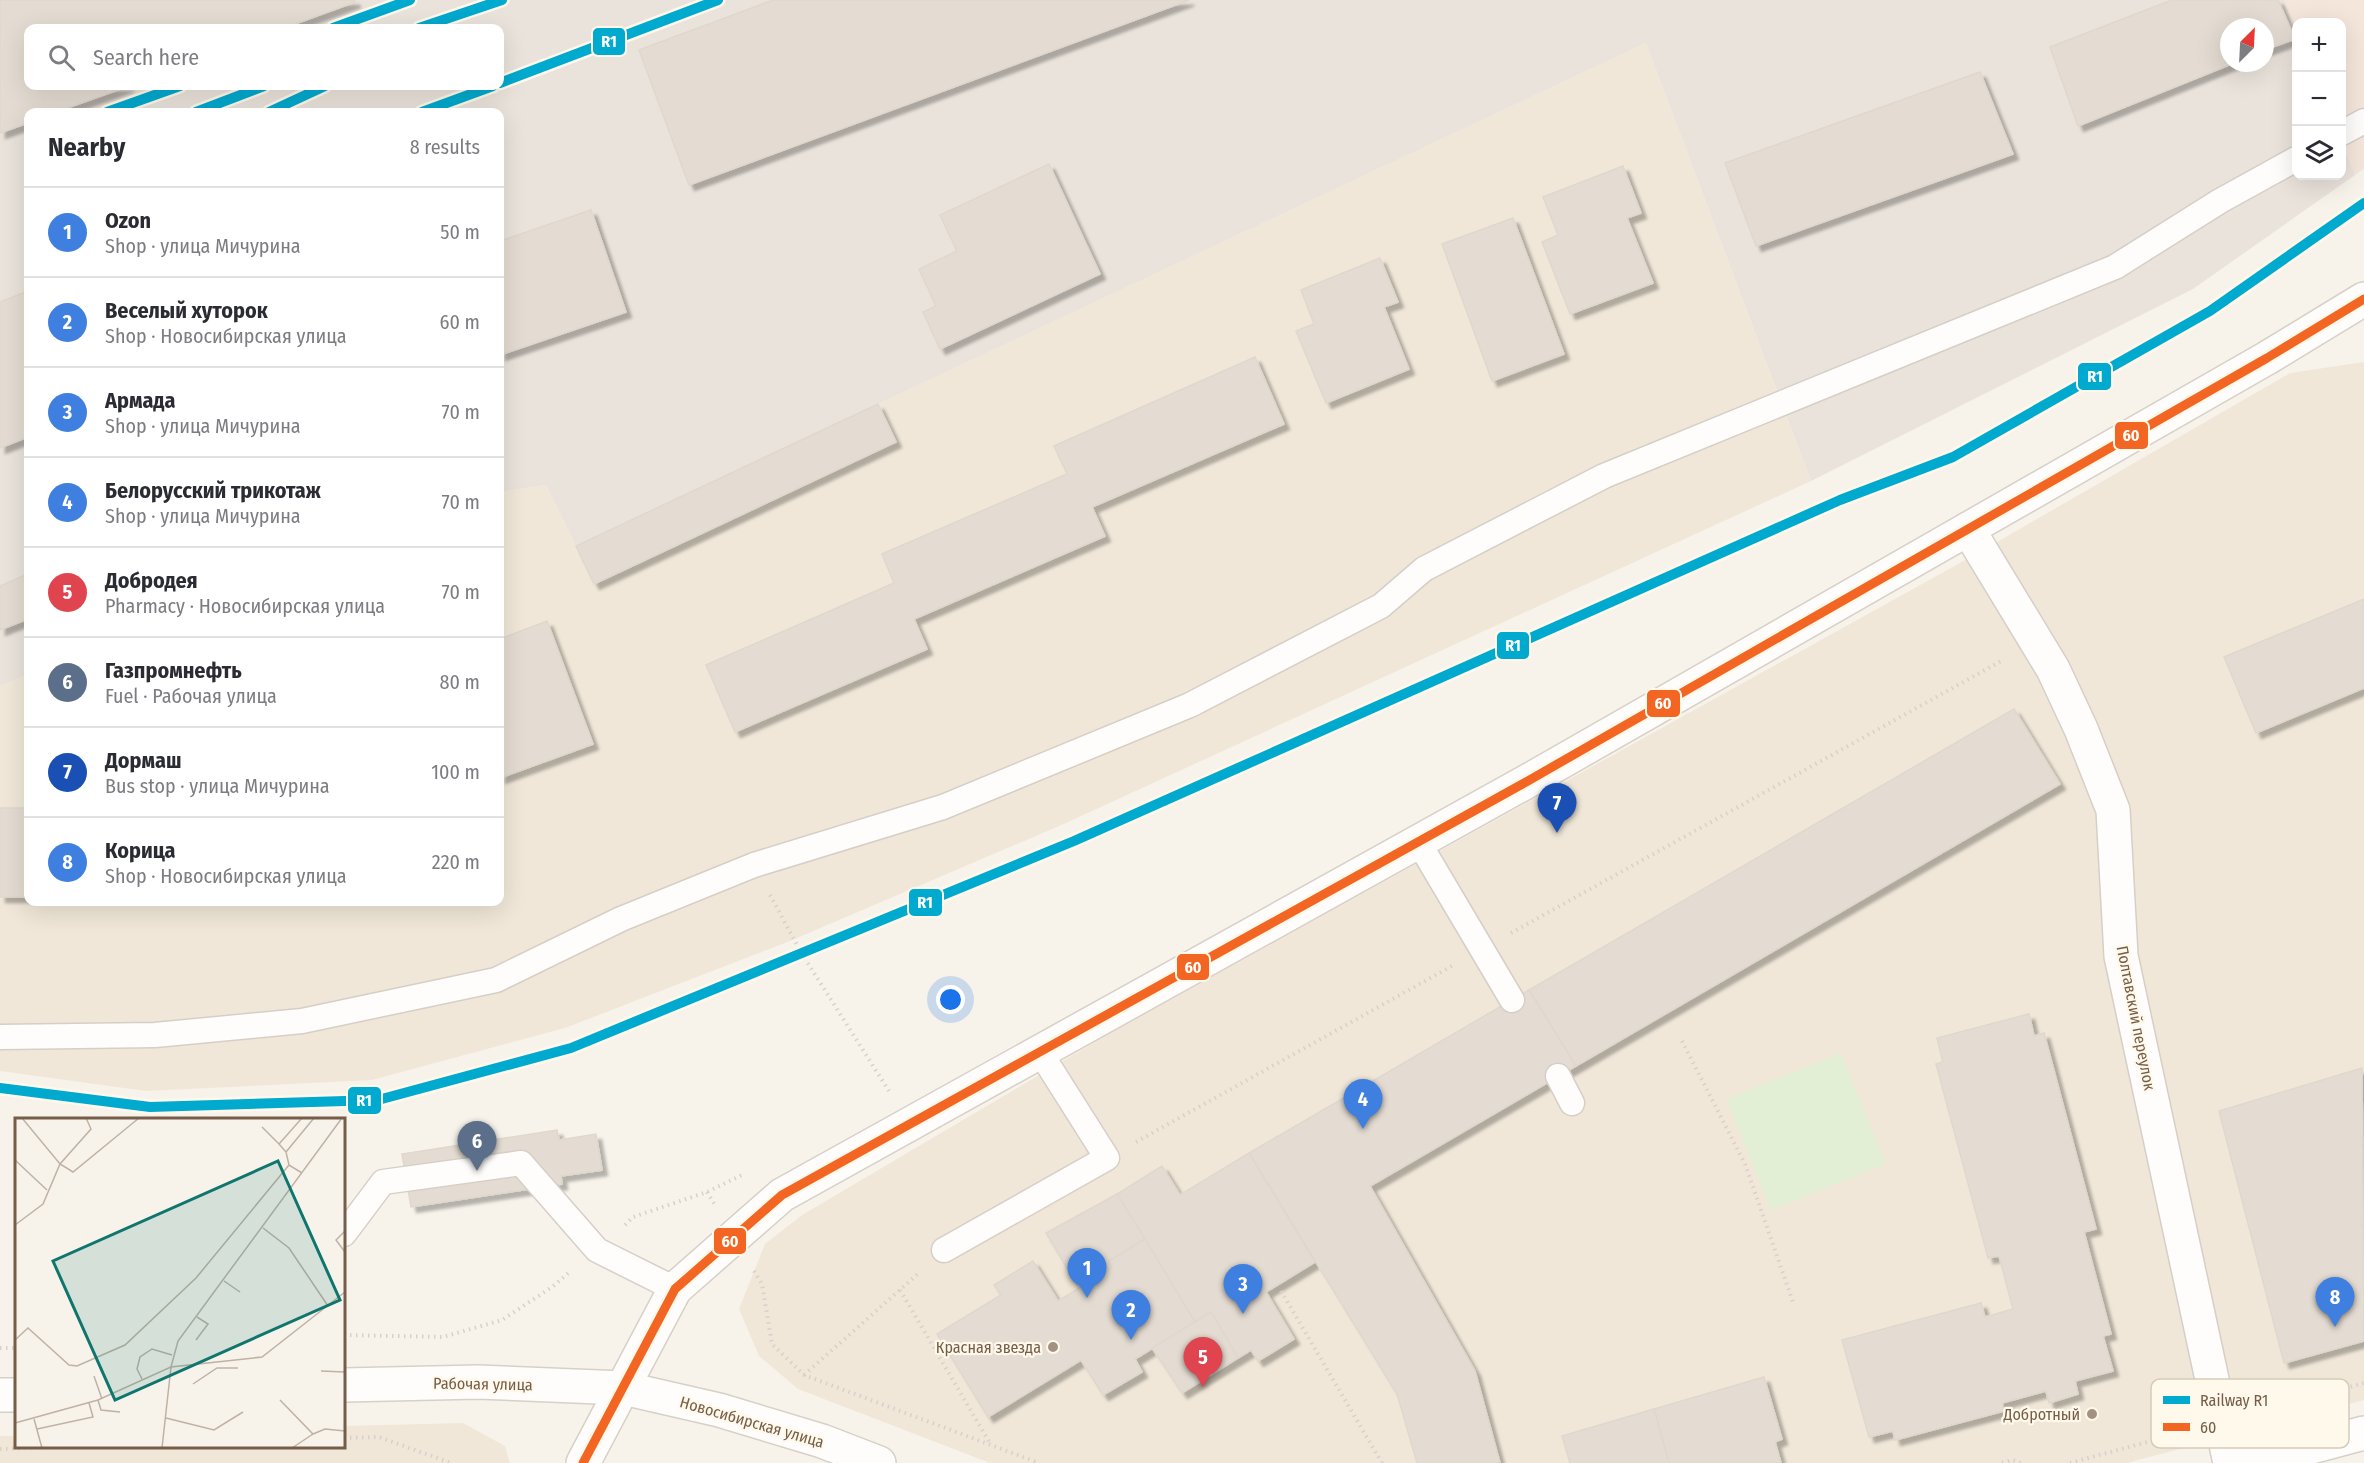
<!DOCTYPE html>
<meta charset="utf-8">
<style>
:root{--surface:#fff;--page:#f7f7f7;--text:#2b2b33;--muted:#7c7c81;--line:#e1e1e2;--accent:#0f766e}
body{margin:0;font-family:"Fira Sans Condensed",sans-serif;background:var(--page);color:var(--text)}
.controls{position:absolute;right:18px;top:18px;display:grid;overflow:hidden;border-radius:12px;box-shadow:0 6px 24px #0002}
.controls button{width:54px;height:54px;display:grid;place-items:center;padding:0;border:0;border-bottom:2px solid var(--line);background:var(--surface);color:var(--text);font:30px sans-serif}
.compass{position:absolute;left:2220px;top:18px;width:54px;height:54px;border-radius:50%;background:var(--surface);box-shadow:0 6px 24px #0002;rotate:24deg}
.you{position:absolute;left:951px;top:1000px;width:21px;height:21px;margin:-15px;border:4px solid #fff;border-radius:50%;background:#1a73e8;box-shadow:0 0 0 9px #1a73e833}
.badge{display:grid;place-items:center;width:39px;height:39px;border-radius:50%;background:var(--accent);color:#fff;font-size:20px;font-weight:700}
.pin{position:absolute;translate:-50% -50px;filter:drop-shadow(0 2px 3px #0008)}
.pin::after{content:'';position:absolute;top:32px;width:21px;height:18px;background:inherit;clip-path:polygon(0 0,100% 0,50% 100%)}
.list{margin:0;padding:0;list-style:none}
h2{display:flex;justify-content:space-between;align-items:center;height:78px;margin:0;padding:0 24px;font-size:26px}
h2 small{font-size:20px;font-weight:400;color:var(--muted)}
.list li{display:grid;grid-template-columns:39px 1fr auto;gap:18px;align-items:center;box-sizing:border-box;height:90px;padding:0 24px;border-top:2px solid var(--line)}
.list b{display:block;font-size:22px;white-space:nowrap}
.list p{margin:0;font-size:20px;white-space:nowrap;color:var(--muted)}
.list em{font-size:20px;font-style:normal;color:var(--muted)}
.icon{flex:none;width:33px;height:33px;fill:none;stroke:currentColor;stroke-width:2;stroke-linecap:round;stroke-linejoin:round}
.map{position:relative;flex:none;width:2364px;height:1463px;overflow:hidden}
.search{position:absolute;background:var(--surface);box-shadow:0 6px 24px #0002;left:24px;top:24px;width:480px;height:66px;display:flex;align-items:center;gap:15px;box-sizing:border-box;padding:0 21px;border-radius:12px;color:var(--muted);font-size:22px}
.panel{position:absolute;background:var(--surface);box-shadow:0 6px 24px #0002;left:24px;top:108px;width:480px;height:798px;border-radius:12px}
.map>svg:first-child{display:block}
.residential{fill:#f0e7d8}
.commercial{fill:#f5e6db}
.industrial{fill:#eae3db;fill-rule:evenodd}
.green{fill:#e2efd5}
.building{fill:#e4dcd2;stroke:#e0d7cd;stroke-width:1.5;filter:url(#shadow)}
.lines{fill:none;stroke-linecap:round;stroke-linejoin:round}
.lane-casing{stroke:#d6cfc7;stroke-width:27}
.street-casing{stroke:#d6cfc7;stroke-width:36}
.secondary-casing{stroke:#d7d0c7;stroke-width:36}
.path{stroke:#d8d1cb;stroke-width:4;stroke-dasharray:1.5 4.5;stroke-linecap:butt}
.lane{stroke:#fefdfc;stroke-width:24}
.street{stroke:#fefdfc;stroke-width:33}
.secondary{stroke:#fefdfc;stroke-width:33}
.bus-1-casing{stroke:#fff9eb;stroke-width:14}
.bus-1{stroke:#f26522;stroke-width:9}
.rail-1-casing{stroke:#fff9eb;stroke-width:15}
.rail-1{stroke:#00a9ce;stroke-width:10}
.poi-dot{fill:#a39282;stroke:#fff9eb;stroke-width:2}
.labels{text-anchor:middle;dominant-baseline:central;stroke-width:4.5;stroke-linejoin:round;paint-order:stroke}
.street-label{font-size:16px;fill:#765d49;stroke:#fff9eb}
.poi-label{font-size:16px;fill:#765d49;stroke:#fff9eb;text-anchor:end}
.inset-road{fill:none;stroke:#bfb2a5;stroke-width:1.5}
.view{fill:#0f766e;fill-opacity:0.15;stroke:#0f766e;stroke-width:3}
.inset-edge{fill:none;stroke:#765d49;stroke-width:3}
.key{fill:#fff9eb;stroke:#d6caba;stroke-width:1.5}
.key-label{font-size:16px;fill:#765d49}
.line-badge{stroke:#fff9eb;stroke-width:2}
.badge-label{font-size:16px;text-anchor:middle;font-weight:bold;fill:#fff}
</style>
<div class="map">
<svg width="2364" height="1463" viewBox="0 0 2364 1463">
<defs>
<filter id="shadow"><feDropShadow dx="5.5" dy="5.5" stdDeviation="1.5" flood-color="#0004"/></filter>
</defs>
<rect width="100%" height="100%" fill="#f7f3eb"/>
<g class="residential">
<polygon points="1646,43 1811,481 1066,823 790,941 565,1028 372,1080 146,1091 0,1071 0,686 28,674 28,902 500,902 500,492 546,485 576,546 896,442 878,404"/>
<polygon points="2364,362 2364,1400 2127,1463 990,1463 798,1389 759,1356 739,1309 765,1244 802,1215 1107,1035 1978,553 2290,373"/>
<polygon points="463,1423 505,1446 510,1463 0,1463 0,1436 16,1436 16,1446 344,1446 344,1426"/>
</g>
<polygon class="commercial" points="2284,0 2364,0 2364,169 2355,175 2342,142 2342,22 2296,22 2296,31"/>
<path class="industrial" d="M0 0H2284L2296 31V176H2342V142L2355 175 2193 289 1811 481 1646 43 576 546 546 485 500 492V112H28V674L0 686ZM2229 27H2265V63H2229ZM28 28H500V86H28Z"/>
<polygon class="green" points="1841,1053 1886,1164 1771,1210 1726,1099"/>
<g class="building">
<polygon points="0,0 354,0 355,2 284,28 28,28 28,86 129,86 56,112 28,112 28,123 0,133"/>
<polygon points="773,0 1189,0 689,185 639,50"/>
<polygon points="2172,0 2278,0 2295,39 2265,50 2265,27 2229,27 2229,63 2234,63 2078,126 2050,47"/>
<polygon points="1980,72 2013,154 1756,246 1725,163"/>
<polygon points="1049,164 1100,274 940,349 923,312 936,306 919,269 957,251 940,215"/>
<polygon points="1623,166 1641,213 1627,218 1653,283 1570,314 1542,242 1558,235 1543,197"/>
<polygon points="591,210 626,312 500,355 500,241"/>
<polygon points="1513,218 1564,354 1492,381 1442,244"/>
<polygon points="1380,258 1398,302 1384,307 1409,369 1326,403 1296,331 1314,324 1301,290"/>
<polygon points="28,291 28,437 0,448 0,302"/>
<polygon points="1255,357 1284,424 1092,507 1105,536 914,619 927,649 735,732 706,665 894,583 882,554 1067,474 1054,446"/>
<polygon points="878,404 896,442 594,584 576,546"/>
<polygon points="28,574 28,619 0,630 0,586"/>
<polygon points="2364,599 2364,688 2256,733 2224,657"/>
<polygon points="547,621 593,744 500,778 500,639"/>
<polygon points="2014,709 2060,784 1576,1066 1529,990"/>
<rect x="0" y="808" width="28" height="89"/>
<polygon points="1529,990 1576,1066 1370,1186 1475,1371 1500,1463 1417,1463 1397,1394 1249,1153"/>
<polygon points="2029,1014 2034,1036 2044,1033 2096,1229 2084,1232 2111,1334 2103,1336 2113,1371 2075,1381 2078,1394 2049,1403 2046,1391 2002,1403 2004,1411 1895,1440 1893,1431 1869,1437 1842,1340 1981,1303 1985,1317 2013,1309 1999,1256 1988,1258 1936,1064 1943,1062 1937,1038"/>
<polygon points="2362,1068 2364,1341 2284,1363 2219,1111"/>
<polygon points="557,1130 559,1140 596,1134 602,1170 561,1176 562,1184 411,1207 402,1154"/>
<polygon points="1249,1153 1315,1262 1266,1292 1294,1339 1258,1361 1251,1350 1238,1358 1211,1312 1195,1322 1117,1194 1162,1166 1180,1195"/>
<polygon points="1117,1194 1145,1239 1109,1261 1112,1268 1079,1288 1046,1233"/>
<polygon points="1145,1239 1195,1322 1135,1359 1142,1372 1103,1395 1081,1360 988,1417 937,1334 1001,1295 994,1285 1033,1261 1058,1301 1112,1268 1109,1261"/>
<polygon points="1211,1312 1238,1358 1182,1393 1152,1348"/>
<polygon points="1764,1377 1782,1439 1775,1442 1781,1463 1669,1463 1654,1409"/>
<polygon points="1654,1409 1669,1463 1570,1463 1562,1436"/>
</g>
<g class="lines">
<g class="lane-casing">
<g id="lane">
<polyline points="2342,133 2364,121"/>
<polyline points="1419,843 1512,1000"/>
<polyline points="0,1037 155,1035 302,1021 496,980 621,919 754,865 943,807 1190,705 1381,606 1424,569 1604,476 2115,267 2220,201 2296,159"/>
<polyline points="1558,1076 1572,1103"/>
<polyline points="344,1234 383,1182 521,1163 597,1250 675,1289"/>
<polyline points="944,1250 1107,1158 1040,1052"/>
</g>
</g>
<g class="street-casing">
<polyline id="street" points="1968,529 2053,669 2081,729 2113,810 2121,956 2230,1463"/>
</g>
<g class="secondary-casing">
<g id="secondary">
<polyline points="344,1385 478,1382 623,1388 719,1410 822,1441 879,1463"/>
<polyline points="0,1395 16,1395"/>
<polyline points="583,1463 675,1289 782,1195 1526,782 2267,358 2364,299"/>
<polyline points="2251,1463 2364,1433"/>
</g>
</g>
<g class="path">
<polyline points="770,895 802,954 889,1091"/>
<polyline points="1511,933 2003,660"/>
<polyline points="1682,1041 1745,1164 1793,1302"/>
<polyline points="1136,1142 1452,966"/>
<polyline points="707,1192 715,1205"/>
<polyline points="625,1225 633,1217 707,1192 744,1174"/>
<polyline points="754,1271 762,1284 772,1344 804,1375 1039,1463"/>
<polyline points="900,1290 991,1445"/>
<polyline points="1281,1291 1382,1463"/>
<polyline points="344,1335 443,1337 502,1320 552,1287 571,1271"/>
<polyline points="0,1348 16,1348"/>
<polyline points="804,1375 920,1272"/>
<polyline points="2258,1412 2364,1383"/>
<polyline points="344,1438 379,1437 451,1463"/>
<polyline points="0,1449 75,1446"/>
<polyline points="2002,1463 2012,1460 2021,1463"/>
<polyline points="2070,1463 2184,1432"/>
</g>
<use href="#lane" class="lane"/>
<use href="#street" class="street"/>
<use href="#secondary" class="secondary"/>
<g class="bus-1-casing">
<polyline id="bus-1" points="583,1463 675,1289 782,1195 1526,782 2267,358 2364,299"/>
</g>
<use href="#bus-1" class="bus-1"/>
<g class="rail-1-casing">
<g id="rail-1">
<polyline points="333,28 410,0"/>
<polyline points="419,28 502,0"/>
<polyline points="500,83 718,0"/>
<polyline points="107,112 180,86"/>
<polyline points="196,112 264,86"/>
<polyline points="269,112 325,86"/>
<polyline points="422,112 493,86"/>
<polyline points="0,1088 150,1107 378,1100 571,1048 1074,841 1840,500 1953,457 2210,311 2364,203"/>
</g>
</g>
<use href="#rail-1" class="rail-1"/>
</g>
<g class="poi-dot">
<circle cx="1053" cy="1347" r="6"/>
<circle cx="2092" cy="1414" r="6"/>
</g>
<g class="labels">
<g class="street-label">
<text transform="translate(2136 1018) rotate(79)">Полтавский переулок</text>
<text transform="translate(483 1384) rotate(1)">Рабочая улица</text>
<text transform="translate(752 1422) rotate(16)">Новосибирская улица</text>
</g>
<g class="poi-label">
<text x="1041" y="1347">Красная звезда</text>
<text x="2080" y="1414">Добротный</text>
</g>
</g>
<g transform="translate(15 1118)">
<rect width="330" height="330" fill="#f7f3eb"/>
<path class="inset-road" d="M7 0 45 46 58 54 124 0M247 9 264 26M271 34 264 26 287 0M0 42 32 72M274 47 271 34 299 0M0 107 28 86 45 46 76 11 71 0M248 110 274 130 313 188M330 113 321 122 330 134M209 163 225 174M0 222 13 210 54 247 62 248 110 227 181 160 274 47 287 55M181 222 193 206 182 199M306 253 330 254M79 258 87 281M127 261 122 251 125 239 137 231 157 237M178 266 202 250H223M83 282 86 292 105 294M265 282 298 316 310 311 330 313M151 300 199 312 228 294M19 301 27 330M0 305 83 282 156 249 163 223 327 0M22 311 78 299 74 285M147 330 156 249 247 239 330 174M277 330 298 316"/>
<path class="view" d="M263 43 325 182 100 282 38 143Z"/>
<rect width="330" height="330" class="inset-edge"/>
</g>
<rect x="2151" y="1379" width="198" height="69" rx="9" class="key"/>
<rect x="2163" y="1396" width="27" height="8" fill="#00a9ce"/>
<rect x="2163" y="1423" width="27" height="8" fill="#f26522"/>
<g class="key-label">
<text x="2200" y="1406">Railway R1</text>
<text x="2200" y="1433">60</text>
</g>
<g class="line-badge">
<rect x="592" y="27" width="34" height="29" rx="6" fill="#00a9ce"/>
<rect x="2077" y="362" width="35" height="29" rx="6" fill="#00a9ce"/>
<rect x="2114" y="421" width="35" height="29" rx="6" fill="#f26522"/>
<rect x="1496" y="631" width="34" height="29" rx="6" fill="#00a9ce"/>
<rect x="1646" y="689" width="35" height="29" rx="6" fill="#f26522"/>
<rect x="908" y="888" width="35" height="29" rx="6" fill="#00a9ce"/>
<rect x="1176" y="953" width="34" height="28" rx="6" fill="#f26522"/>
<rect x="347" y="1086" width="35" height="29" rx="6" fill="#00a9ce"/>
<rect x="713" y="1227" width="34" height="28" rx="6" fill="#f26522"/>
</g>
<g class="badge-label">
<text x="609" y="47">R1</text>
<text x="2095" y="382">R1</text>
<text x="2131" y="441">60</text>
<text x="1513" y="651">R1</text>
<text x="1663" y="709">60</text>
<text x="925" y="908">R1</text>
<text x="1193" y="973">60</text>
<text x="364" y="1106">R1</text>
<text x="730" y="1247">60</text>
</g>
</svg>
<div class="controls">
<button>+</button>
<button>−</button>
<button><svg class="icon" aria-label="layers" viewBox="0 0 24 24"><path d="M12 4l9 5-9 5-9-5zM3 14l9 5 9-5"/></svg></button>
</div>
<svg class="compass" viewBox="-18 -18 36 36"><path d="M0-13l5 13h-10z" fill="#e53935"/><path d="M0 13l5-13h-10z" fill="#7c7c81"/></svg>
<div class="you"></div>
<div class="pin badge" style="left:1087px;top:1298px;background:#3f7fe0">1</div>
<div class="pin badge" style="left:1131px;top:1340px;background:#3f7fe0">2</div>
<div class="pin badge" style="left:1243px;top:1314px;background:#3f7fe0">3</div>
<div class="pin badge" style="left:1363px;top:1129px;background:#3f7fe0">4</div>
<div class="pin badge" style="left:1203px;top:1387px;background:#e0444e">5</div>
<div class="pin badge" style="left:477px;top:1171px;background:#5c6f8a">6</div>
<div class="pin badge" style="left:1557px;top:833px;background:#1a4fb4">7</div>
<div class="pin badge" style="left:2335px;top:1327px;background:#3f7fe0">8</div>
<div class="search"><svg class="icon" aria-label="search" viewBox="0 0 24 24"><circle cx="10" cy="10" r="6"/><path d="M15 15l6 6"/></svg>Search here</div>
<section class="panel">
<h2>Nearby<small>8 results</small></h2>
<ul class="list">
<li><span class="badge" style="background:#3f7fe0">1</span><div><b>Ozon</b><p>Shop · улица Мичурина</p></div><em>50 m</em></li>
<li><span class="badge" style="background:#3f7fe0">2</span><div><b>Веселый хуторок</b><p>Shop · Новосибирская улица</p></div><em>60 m</em></li>
<li><span class="badge" style="background:#3f7fe0">3</span><div><b>Армада</b><p>Shop · улица Мичурина</p></div><em>70 m</em></li>
<li><span class="badge" style="background:#3f7fe0">4</span><div><b>Белорусский трикотаж</b><p>Shop · улица Мичурина</p></div><em>70 m</em></li>
<li><span class="badge" style="background:#e0444e">5</span><div><b>Добродея</b><p>Pharmacy · Новосибирская улица</p></div><em>70 m</em></li>
<li><span class="badge" style="background:#5c6f8a">6</span><div><b>Газпромнефть</b><p>Fuel · Рабочая улица</p></div><em>80 m</em></li>
<li><span class="badge" style="background:#1a4fb4">7</span><div><b>Дормаш</b><p>Bus stop · улица Мичурина</p></div><em>100 m</em></li>
<li><span class="badge" style="background:#3f7fe0">8</span><div><b>Корица</b><p>Shop · Новосибирская улица</p></div><em>220 m</em></li>
</ul>
</section>
</div>
